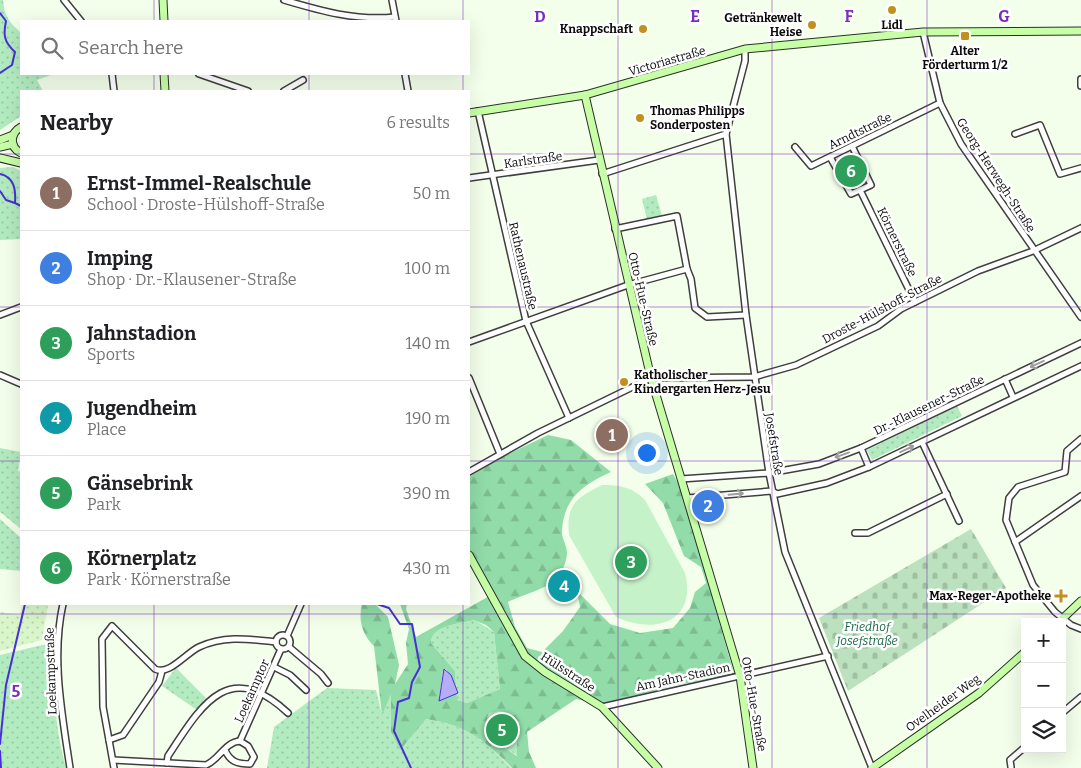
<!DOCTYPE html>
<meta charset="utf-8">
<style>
:root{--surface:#fff;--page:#f6f6f6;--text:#202124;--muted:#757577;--line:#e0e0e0;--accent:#2563eb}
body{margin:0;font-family:Bitter,serif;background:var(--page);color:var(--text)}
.controls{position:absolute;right:15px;bottom:15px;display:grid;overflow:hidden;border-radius:0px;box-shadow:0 5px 20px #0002}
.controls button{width:45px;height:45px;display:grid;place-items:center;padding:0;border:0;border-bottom:1px solid var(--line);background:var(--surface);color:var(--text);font:25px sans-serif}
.you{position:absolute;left:646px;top:452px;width:18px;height:18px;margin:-12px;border:4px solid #fff;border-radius:50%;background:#1a73e8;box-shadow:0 0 0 8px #1a73e833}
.badge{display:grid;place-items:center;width:32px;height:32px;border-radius:50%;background:var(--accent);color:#fff;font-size:16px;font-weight:700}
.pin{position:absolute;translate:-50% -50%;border:2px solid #fff;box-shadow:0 1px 5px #0006}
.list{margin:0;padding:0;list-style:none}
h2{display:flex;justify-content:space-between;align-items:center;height:65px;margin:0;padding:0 20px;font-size:21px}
h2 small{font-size:16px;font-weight:400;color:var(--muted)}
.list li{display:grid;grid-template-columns:32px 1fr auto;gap:15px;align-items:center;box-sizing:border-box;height:75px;padding:0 20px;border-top:1px solid var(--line)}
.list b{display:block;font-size:19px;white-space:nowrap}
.list p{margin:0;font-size:16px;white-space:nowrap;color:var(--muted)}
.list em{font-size:16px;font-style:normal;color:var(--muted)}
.icon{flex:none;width:28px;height:28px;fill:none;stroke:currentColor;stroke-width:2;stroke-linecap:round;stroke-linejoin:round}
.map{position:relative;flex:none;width:1081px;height:768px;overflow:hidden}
.search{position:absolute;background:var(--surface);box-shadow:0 5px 20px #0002;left:20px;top:20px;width:450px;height:55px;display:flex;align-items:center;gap:12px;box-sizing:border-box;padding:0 18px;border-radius:0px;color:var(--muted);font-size:19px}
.panel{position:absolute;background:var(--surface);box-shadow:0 5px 20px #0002;left:20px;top:90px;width:450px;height:515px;border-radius:0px}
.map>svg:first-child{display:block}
.farmland{fill:url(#farmland-dots)}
.green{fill:url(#green-dots)}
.forest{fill:url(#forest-firs);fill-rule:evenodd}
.cemetery{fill:url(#cemetery-stones)}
.pitch{fill:#c5f2c9}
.water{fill:#b6adf9;stroke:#4830d4}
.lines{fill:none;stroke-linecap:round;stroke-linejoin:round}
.stream{stroke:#4830d4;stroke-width:2}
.street-casing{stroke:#3f3f3f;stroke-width:8}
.secondary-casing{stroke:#2e2e2e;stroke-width:9}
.street{stroke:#fff;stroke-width:5}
.secondary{stroke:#c6ffa6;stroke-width:7}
.oneway{stroke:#9e9e9e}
.grid{fill:none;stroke:#7b2cbf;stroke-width:1;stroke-opacity:0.55}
.poi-dot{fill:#c2901e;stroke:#fff;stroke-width:2}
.labels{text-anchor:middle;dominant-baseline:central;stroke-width:5;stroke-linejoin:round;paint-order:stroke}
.poi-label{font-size:12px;font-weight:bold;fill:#0c0c0c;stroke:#fff;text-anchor:end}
.street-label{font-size:12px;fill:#0c0c0c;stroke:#fff}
.park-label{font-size:12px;font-style:italic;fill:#1a6643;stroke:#fff}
.grid-label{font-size:16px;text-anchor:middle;font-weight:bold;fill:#7b2cbf;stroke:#fff;stroke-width:5;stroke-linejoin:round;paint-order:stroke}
</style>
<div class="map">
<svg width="1081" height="768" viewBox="0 0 1081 768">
<defs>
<pattern id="farmland-dots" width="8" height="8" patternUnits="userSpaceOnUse" patternTransform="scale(1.25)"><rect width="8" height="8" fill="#d9f6ca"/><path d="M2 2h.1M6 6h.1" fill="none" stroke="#b9d2ac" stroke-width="1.8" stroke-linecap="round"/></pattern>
<pattern id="green-dots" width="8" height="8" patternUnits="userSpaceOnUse" patternTransform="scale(1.25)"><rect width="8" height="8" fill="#b3ebc0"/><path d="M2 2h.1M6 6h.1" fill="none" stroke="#99c8a4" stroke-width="1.8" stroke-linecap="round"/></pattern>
<pattern id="forest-firs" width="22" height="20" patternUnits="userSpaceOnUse" patternTransform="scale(1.25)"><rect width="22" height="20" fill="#91dca8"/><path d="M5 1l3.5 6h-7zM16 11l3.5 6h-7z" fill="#7cbc8f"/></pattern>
<pattern id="cemetery-stones" width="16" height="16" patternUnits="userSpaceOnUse" patternTransform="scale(1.25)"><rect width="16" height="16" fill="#bbe1be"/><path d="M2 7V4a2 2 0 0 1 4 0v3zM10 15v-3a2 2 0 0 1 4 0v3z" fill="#a0c0a2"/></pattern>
</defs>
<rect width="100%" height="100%" fill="#f4ffeb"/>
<polygon class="farmland" points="22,604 48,605 42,640 0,651 0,612 20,615"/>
<g class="green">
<path d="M0 0H3C4 16 10 23 21 33V74H54L37 80 43 91H21V116L0 130Z"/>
<polygon points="851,152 868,183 851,191 834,160"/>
<polygon points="13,167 21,171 21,239 0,240 0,168"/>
<polygon points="656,195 662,216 647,219 642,199"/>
<polygon points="957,406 962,416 872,460 867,450"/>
<polygon points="0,448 21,452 18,471 21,472 21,529 0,512"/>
<polygon points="0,519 21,538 21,571 0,569"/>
<path d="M475 620 494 632 500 689 467 703 457 700 455 671 431 643C431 625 460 624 475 620Z"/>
<path d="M55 642C52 684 55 728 66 768H0V655Z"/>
<polygon points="176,668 206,698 197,710 162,686"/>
<path d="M327 688 376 690 382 714 391 693 400 749 426 719C466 725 484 739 511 768H267L274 727Z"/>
<path d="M501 711 510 714 517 735 518 756C502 746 489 738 487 717L490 713Z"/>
</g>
<path class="forest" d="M548 435 571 440 611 472C584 484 564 498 562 530 561 538 567 545 567 553 567 562 561 575 554 581 545 589 520 596 508 602L515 627 527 648 542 652 563 631 580 607 577 591 610 624 640 633 673 628 690 608 695 592 706 583 701 567 684 556 663 503 645 484 673 474 682 490 734 674 672 686 603 705 576 699 527 732 529 752 536 768H512C485 740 466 725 426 719L400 750 391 731V694L382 715 374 646C362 634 358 620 362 604H375L388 617 399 665 395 684 408 664 406 643 409 629 400 604H407L406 609 416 637 493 594 469 549V477L502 457ZM474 620 486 625 494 632 500 689 467 703 457 700 455 671 431 643C431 625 460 624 474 620ZM446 669 457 688 439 699 443 671ZM501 711 510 714 517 735V756C502 746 489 738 487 717L490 713Z"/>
<polygon class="cemetery" points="971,529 1006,588 848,691 819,618"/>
<path class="pitch" d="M602 485C620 485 632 487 645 500L685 573C697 622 655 635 616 617L569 535C566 504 576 498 602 485Z"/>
<polygon class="water" points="444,669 451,675 458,693 439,701"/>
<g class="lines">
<g class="stream">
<path d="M0 13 6 21C3 35 4 42 15 52L12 65 0 73"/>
<path d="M0 174C14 177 16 189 15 203L21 206"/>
<polyline points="0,191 6,200 15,203"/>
<polyline points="377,604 389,608 400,624 412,624 420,667 412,682 409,698 398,702 394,731 411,768"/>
<polyline points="0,744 6,685 25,604"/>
<polyline points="0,751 1,768"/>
</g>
<g class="street-casing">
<g id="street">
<polyline points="64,0 81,21"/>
<path d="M284 0C321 11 356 21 395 17"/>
<polyline points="392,0 396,21"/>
<polyline points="923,32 940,103 961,144 1081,317"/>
<polyline points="745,49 745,61 726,134 746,315 769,473 785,552 872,768"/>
<polyline points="112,74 114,91"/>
<polyline points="199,74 248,91"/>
<polyline points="405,74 408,91"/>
<polyline points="1081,79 1081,86"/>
<polyline points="284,91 303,80"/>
<polyline points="478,111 526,321 569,418"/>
<polyline points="1015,134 1040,125 1060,174 1081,168"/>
<polyline points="852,146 871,185 860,190 915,302"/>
<polyline points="795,147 811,166 940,103"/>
<polyline points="830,157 851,194 860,190"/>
<polyline points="602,174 726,134"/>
<polyline points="469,178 599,160"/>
<polyline points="687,269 691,279 695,308 707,317 746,315"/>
<polyline points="0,315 21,307"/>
<polyline points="469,342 628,285 687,269 677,216 615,229"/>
<polyline points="0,375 21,384"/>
<polyline points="469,378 500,454"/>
<polyline points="1005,379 1013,397"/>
<polyline points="1081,439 1067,451 1065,472 1018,487 1009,498 1006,520 1033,585 1055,612 1071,625 1081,629"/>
<polyline points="922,442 959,521"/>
<polyline points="861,448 869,467"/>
<polyline points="469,472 538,433 651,378 754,377 796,365 878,326 901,309 978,271 1033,251 1081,228"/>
<polyline points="681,479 769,473 819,464 861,448 1081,343"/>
<polyline points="687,498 772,491 777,494 827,483 869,467 1081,366"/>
<polyline points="855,533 868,533 947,494"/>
<polyline points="1015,542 1081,496"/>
<path d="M63 604C51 657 62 714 70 768"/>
<circle cx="283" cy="642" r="7"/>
<polyline points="287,636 301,604"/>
<polyline points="289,647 321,674 328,683"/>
<polyline points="274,667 290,675 306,690"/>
<polyline points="602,707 828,656"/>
<polyline points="1062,713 1081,697"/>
<path d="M109 740 103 707 102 639 112 626 155 669C169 676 186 653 199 647 224 635 249 639 276 642"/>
<polyline points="240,741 281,649"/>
<path d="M113 760 206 765C219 760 225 742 240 741L248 746 254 757 250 764C238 764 230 762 225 750"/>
<path d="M167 763 168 756C201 706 228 657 288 713"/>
<polyline points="1011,767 1010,760 1025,747"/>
<polyline points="114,768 109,740 123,735 159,682 162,671"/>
</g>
</g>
<g class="secondary-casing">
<g id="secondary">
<polyline points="163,0 164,21"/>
<polyline points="164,74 165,91"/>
<polyline points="585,95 651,378 740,676 753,768"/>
<polyline points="469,113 585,95 745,49 923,32 1081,31"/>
<path d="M21 127C10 133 9 147 21 153"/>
<polyline points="0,140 13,135"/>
<polyline points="0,147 13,144"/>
<polyline points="0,158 21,163"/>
<polyline points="469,555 525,656 545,672 602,707 658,768"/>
<polyline points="1059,622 1081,601"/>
<polyline points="872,768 979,693 1025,652"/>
</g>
</g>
<use href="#street" class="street"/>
<use href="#secondary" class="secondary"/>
</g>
<defs><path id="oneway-shaft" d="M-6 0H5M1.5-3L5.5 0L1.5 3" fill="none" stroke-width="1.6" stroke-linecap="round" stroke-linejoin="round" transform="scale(1.25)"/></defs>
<g class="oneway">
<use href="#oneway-shaft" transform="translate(1037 364) rotate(155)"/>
<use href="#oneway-shaft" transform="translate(907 449) rotate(-25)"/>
<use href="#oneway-shaft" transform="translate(842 455) rotate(160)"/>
<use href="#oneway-shaft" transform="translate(736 494) rotate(-5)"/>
</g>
<path class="grid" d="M154 0V21M309 0V21M463 0V21M618 0V768M772 0V768M927 0V768M154 74V91M309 74V91M463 74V91M0 154H21M469 154H1081M0 307H21M469 307H1081M0 461H21M469 461H1081M154 604V768M309 604V768M463 604V768M0 614H1081"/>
<g class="poi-dot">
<circle cx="892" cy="10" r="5"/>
<circle cx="812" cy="25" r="5"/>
<circle cx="643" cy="29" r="5"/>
<rect x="960" y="31" width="10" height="10" rx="2.5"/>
<circle cx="640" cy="118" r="5"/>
<circle cx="624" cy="382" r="5"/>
<path d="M1058.5 588.5h5v5h5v5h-5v5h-5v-5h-5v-5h5z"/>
</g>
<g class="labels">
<g class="poi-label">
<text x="802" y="18">Getränkewelt<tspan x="802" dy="14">Heise</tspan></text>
<text x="892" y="25" text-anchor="middle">Lidl</text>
<text x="633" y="29">Knappschaft</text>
<text x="965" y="51" text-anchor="middle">Alter<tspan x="965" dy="14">Förderturm 1/2</tspan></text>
<text x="650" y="111" text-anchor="start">Thomas Philipps<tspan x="650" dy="14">Sonderposten</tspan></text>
<text x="634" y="375" text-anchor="start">Katholischer<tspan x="634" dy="14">Kindergarten Herz-Jesu</tspan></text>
<text x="1051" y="596">Max-Reger-Apotheke</text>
</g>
<g class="street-label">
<text transform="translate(667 61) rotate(-16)">Victoriastraße</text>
<text transform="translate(860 131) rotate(-26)">Arndtstraße</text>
<text transform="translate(533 160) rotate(-8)">Karlstraße</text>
<text transform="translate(996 175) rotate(57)">Georg-Herwegh-Straße</text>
<text transform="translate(897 242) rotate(64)">Körnerstraße</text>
<text transform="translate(523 266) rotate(77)">Rathenaustraße</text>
<text transform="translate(643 299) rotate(77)">Otto-Hue-Straße</text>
<text transform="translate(882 309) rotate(-28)">Droste-Hülshoff-Straße</text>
<text transform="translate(929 405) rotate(-26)">Dr.-Klausener-Straße</text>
<text transform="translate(774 444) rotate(81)">Josefstraße</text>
<text transform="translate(51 671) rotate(-92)">Loekampstraße</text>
<text transform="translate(568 672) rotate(33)">Hülsstraße</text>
<text transform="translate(683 677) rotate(-12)">Am Jahn-Stadion</text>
<text transform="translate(252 691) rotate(-66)">Loekamptor</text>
<text transform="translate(943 703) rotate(-36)">Ovelheider Weg</text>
<text transform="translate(754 704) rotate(80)">Otto-Hue-Straße</text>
</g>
<g class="park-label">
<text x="867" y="627">Friedhof<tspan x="867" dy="14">Josefstraße</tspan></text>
</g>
</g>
<g class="grid-label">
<text x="540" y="22">D</text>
<text x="695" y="22">E</text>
<text x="849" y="22">F</text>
<text x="1004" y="22">G</text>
<text x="16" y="697">5</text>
</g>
</svg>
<div class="controls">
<button>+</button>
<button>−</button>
<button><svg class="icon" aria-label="layers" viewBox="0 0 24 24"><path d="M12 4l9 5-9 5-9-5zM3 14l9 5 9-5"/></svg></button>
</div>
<div class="you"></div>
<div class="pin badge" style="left:612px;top:435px;background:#8d6e63">1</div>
<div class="pin badge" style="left:708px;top:506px;background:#3f7fe0">2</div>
<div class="pin badge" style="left:631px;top:562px;background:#2e9e5b">3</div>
<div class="pin badge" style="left:564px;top:586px;background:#0f9aa8">4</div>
<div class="pin badge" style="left:502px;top:730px;background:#2e9e5b">5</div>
<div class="pin badge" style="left:851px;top:171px;background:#2e9e5b">6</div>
<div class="search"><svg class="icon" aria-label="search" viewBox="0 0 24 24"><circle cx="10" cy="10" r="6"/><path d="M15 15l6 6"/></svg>Search here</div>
<section class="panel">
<h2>Nearby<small>6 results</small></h2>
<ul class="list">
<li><span class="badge" style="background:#8d6e63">1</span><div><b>Ernst-Immel-Realschule</b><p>School · Droste-Hülshoff-Straße</p></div><em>50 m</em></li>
<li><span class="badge" style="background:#3f7fe0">2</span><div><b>Imping</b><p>Shop · Dr.-Klausener-Straße</p></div><em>100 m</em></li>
<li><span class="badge" style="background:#2e9e5b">3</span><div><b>Jahnstadion</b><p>Sports</p></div><em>140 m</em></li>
<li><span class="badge" style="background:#0f9aa8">4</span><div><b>Jugendheim</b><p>Place</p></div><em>190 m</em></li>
<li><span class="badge" style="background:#2e9e5b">5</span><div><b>Gänsebrink</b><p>Park</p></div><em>390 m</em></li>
<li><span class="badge" style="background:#2e9e5b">6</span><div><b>Körnerplatz</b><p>Park · Körnerstraße</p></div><em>430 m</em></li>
</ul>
</section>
</div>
